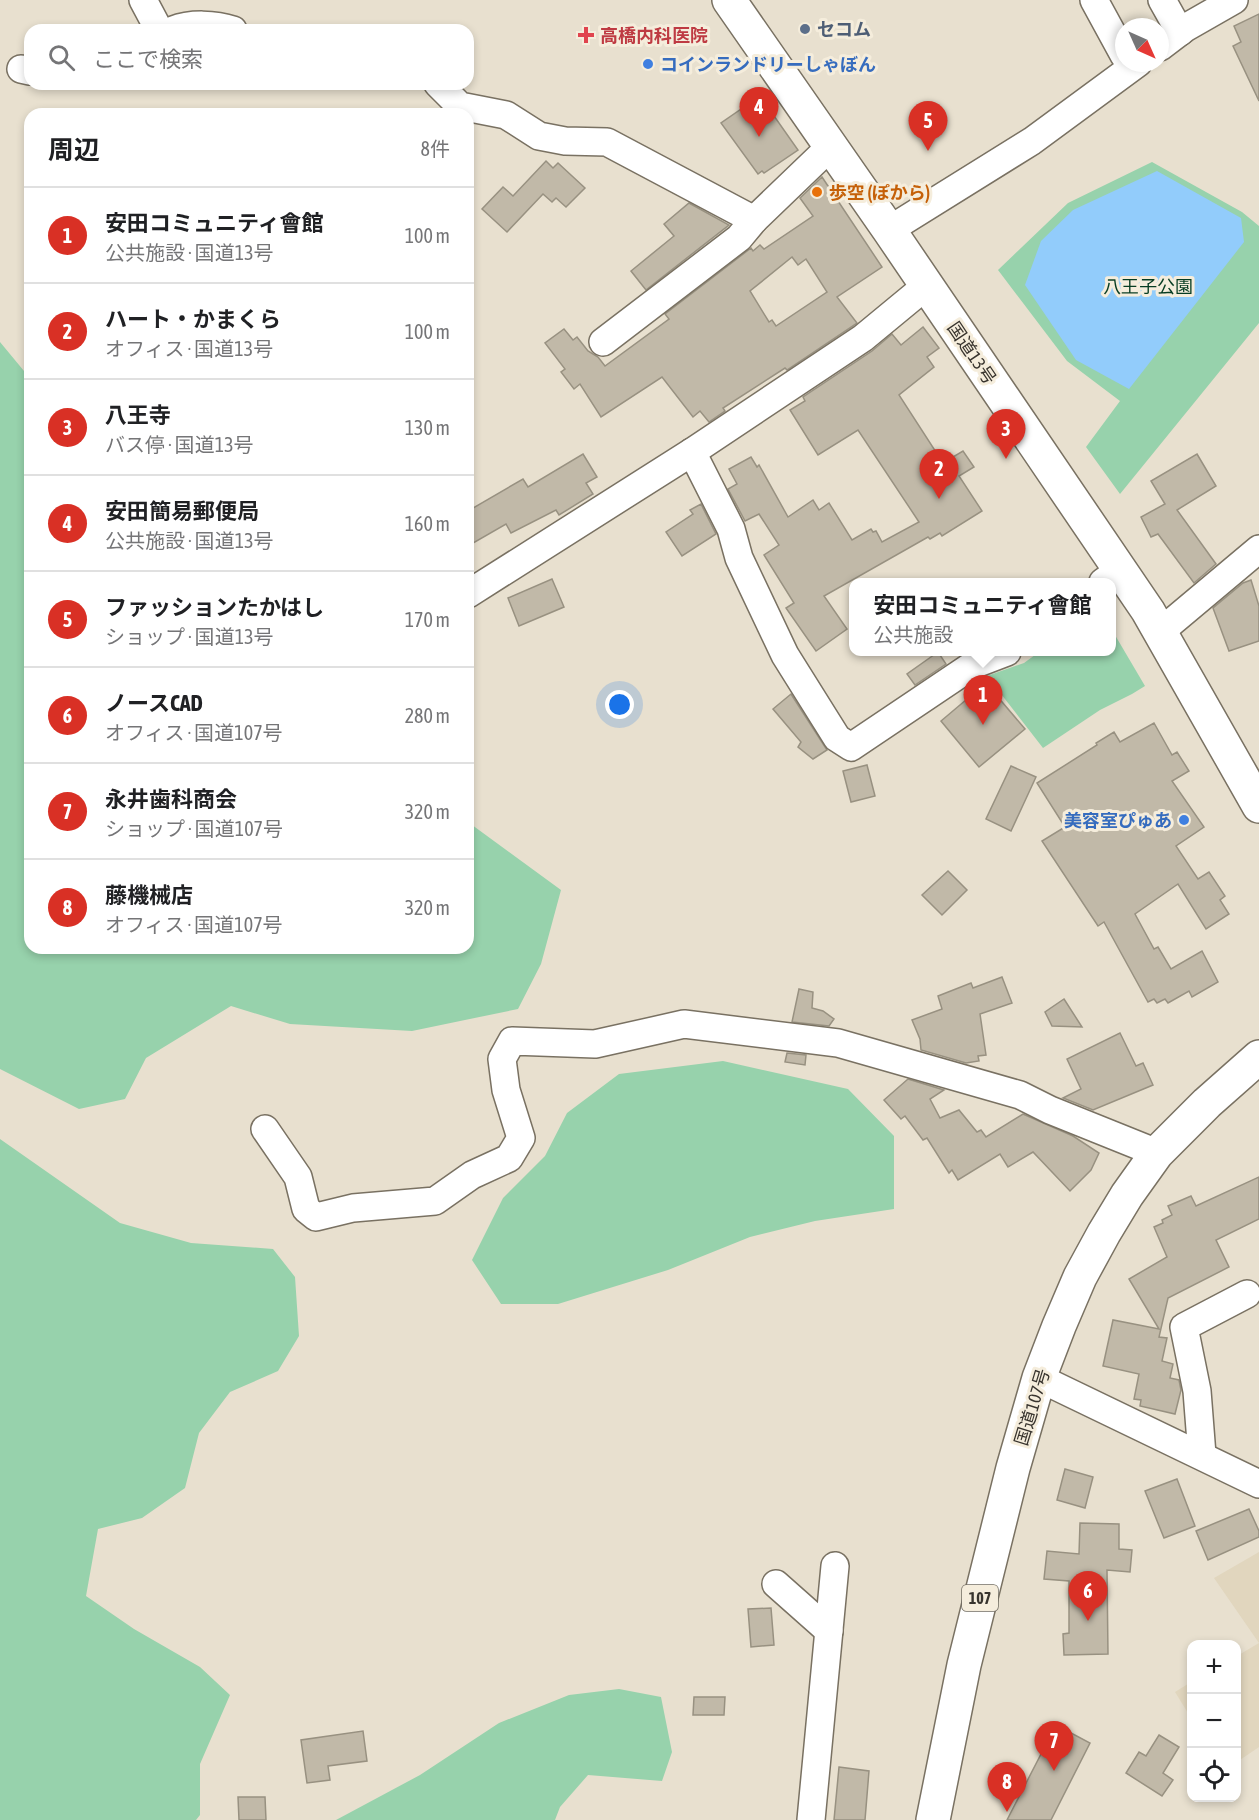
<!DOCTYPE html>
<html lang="ja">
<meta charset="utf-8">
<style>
:root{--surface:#fff;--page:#f6f6f6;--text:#202124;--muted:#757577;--line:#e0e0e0;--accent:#d93025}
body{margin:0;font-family:"Asap Condensed","Noto Sans JP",sans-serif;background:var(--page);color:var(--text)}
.controls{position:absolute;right:18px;bottom:18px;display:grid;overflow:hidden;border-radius:12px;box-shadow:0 3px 9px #0003}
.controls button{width:54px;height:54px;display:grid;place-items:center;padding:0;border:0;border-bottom:2px solid var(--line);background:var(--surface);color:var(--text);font:30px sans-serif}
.compass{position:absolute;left:1115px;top:18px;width:54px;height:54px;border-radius:50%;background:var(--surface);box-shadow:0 3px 9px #0003;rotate:135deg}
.you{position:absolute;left:620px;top:705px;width:21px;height:21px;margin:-15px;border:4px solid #fff;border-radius:50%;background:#1a73e8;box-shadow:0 0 0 9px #1a73e833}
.badge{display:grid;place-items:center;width:39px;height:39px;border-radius:50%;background:var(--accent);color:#fff;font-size:20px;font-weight:700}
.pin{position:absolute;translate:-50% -50px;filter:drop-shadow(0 2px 3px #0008)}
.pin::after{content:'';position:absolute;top:32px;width:21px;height:18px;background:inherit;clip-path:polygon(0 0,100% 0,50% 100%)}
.popup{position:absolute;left:849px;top:578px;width:267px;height:78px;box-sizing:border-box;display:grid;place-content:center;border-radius:12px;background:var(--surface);filter:drop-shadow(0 2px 4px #0005);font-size:20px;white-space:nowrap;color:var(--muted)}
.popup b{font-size:22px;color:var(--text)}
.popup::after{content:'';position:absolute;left:50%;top:100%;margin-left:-12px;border:12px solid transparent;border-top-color:var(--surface)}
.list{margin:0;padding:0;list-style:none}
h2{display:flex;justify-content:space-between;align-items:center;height:78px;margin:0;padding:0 24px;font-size:26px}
h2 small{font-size:20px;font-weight:400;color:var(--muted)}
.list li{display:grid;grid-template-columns:39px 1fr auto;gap:18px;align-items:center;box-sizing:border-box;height:96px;padding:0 24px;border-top:2px solid var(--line)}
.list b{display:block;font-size:22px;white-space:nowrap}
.list p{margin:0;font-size:20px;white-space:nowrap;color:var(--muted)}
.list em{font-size:20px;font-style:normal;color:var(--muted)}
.icon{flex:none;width:33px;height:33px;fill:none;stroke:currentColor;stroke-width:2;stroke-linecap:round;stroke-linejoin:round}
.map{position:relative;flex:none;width:1259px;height:1820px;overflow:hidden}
.search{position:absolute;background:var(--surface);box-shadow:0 3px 9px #0003;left:24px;top:24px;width:450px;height:66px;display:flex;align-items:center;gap:15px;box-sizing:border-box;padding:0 21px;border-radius:18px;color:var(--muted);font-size:22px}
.panel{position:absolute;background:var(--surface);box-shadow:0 3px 9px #0003;left:24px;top:108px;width:450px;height:846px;border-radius:18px}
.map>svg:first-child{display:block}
.built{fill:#e1d6be}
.green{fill:#97d2ac}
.water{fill:#92ccfb}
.building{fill:#c1b9a8;stroke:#989181;stroke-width:1.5;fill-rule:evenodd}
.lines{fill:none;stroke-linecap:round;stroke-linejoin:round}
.minor-casing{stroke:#797162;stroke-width:30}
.trunk-casing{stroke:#797162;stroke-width:36}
.minor{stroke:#fff;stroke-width:27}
.trunk{stroke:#fff;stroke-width:33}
.service-dot{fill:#5c6f8a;stroke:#f5eddc;stroke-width:2}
.health-dot{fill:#e0444e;stroke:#f5eddc;stroke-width:2}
.shop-dot{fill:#3f7fe0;stroke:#f5eddc;stroke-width:2}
.food-dot{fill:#e8710a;stroke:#f5eddc;stroke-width:2}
.labels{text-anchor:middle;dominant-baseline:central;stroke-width:6;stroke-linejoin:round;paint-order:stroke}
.shield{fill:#f5eddc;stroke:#716c62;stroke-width:1.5}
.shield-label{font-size:16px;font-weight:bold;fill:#38342e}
.service-label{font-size:18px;font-weight:bold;fill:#4e5e75;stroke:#f5eddc;text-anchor:start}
.health-label{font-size:18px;font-weight:bold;fill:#be3a42;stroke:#f5eddc;text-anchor:start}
.shop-label{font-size:18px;font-weight:bold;fill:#366cbe;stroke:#f5eddc;text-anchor:start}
.food-label{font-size:18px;font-weight:bold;fill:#c56008;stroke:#f5eddc;text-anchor:start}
.park-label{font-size:18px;fill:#063c22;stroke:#f5eddc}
.street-label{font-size:18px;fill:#38342e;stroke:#f5eddc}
</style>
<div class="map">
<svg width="1259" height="1820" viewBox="0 0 1259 1820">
<rect width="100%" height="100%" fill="#e8e0cf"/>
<g class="built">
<polygon points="1259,1552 1259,1747 1237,1762 1237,1656 1259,1643 1214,1578"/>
<polygon points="1191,1682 1191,1718 1175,1692"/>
</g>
<g class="green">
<polygon points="1152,162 1242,212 1259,226 1259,323 1120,494 1086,447 1120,401 1067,361 998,270 1068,203"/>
<polygon points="0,342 24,371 30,385 30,948 468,948 468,822 561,890 541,964 518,1009 412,1031 290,1024 231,1006 146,1058 125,1099 79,1109 0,1069"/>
<polygon points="1112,630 1145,686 1132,694 1100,710 1043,748 987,676 1024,663 1039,652 1112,652"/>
<polygon points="723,1061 848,1089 894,1136 894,1209 815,1221 750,1237 668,1270 558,1304 501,1304 472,1260 503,1198 545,1156 567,1113 619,1074"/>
<polygon points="0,1139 120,1223 191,1243 273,1249 295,1277 299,1336 278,1371 230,1392 199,1433 185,1488 142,1518 98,1529 86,1596 134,1629 200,1667 230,1695 200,1764 200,1815 196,1820 0,1820"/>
<polygon points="619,1689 661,1697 672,1752 662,1781 588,1775 560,1807 555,1820 336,1820 420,1775 499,1723 569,1695"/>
</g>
<polygon class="water" points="1157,171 1241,218 1244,242 1129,389 1076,360 1025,285 1041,241 1073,210"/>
<g class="building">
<polygon points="1259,14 1259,101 1233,46 1241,42 1234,26"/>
<polygon points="760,96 798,150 764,173 762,171 758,174 721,123"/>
<polygon points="546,161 553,168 558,163 585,188 566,207 556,198 552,202 543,194 507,232 482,209 503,187 513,196"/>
<path d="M822 177 882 267 837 297 857 323 787 370 785 368 723 408 725 411 709 422 700 411 693 417 662 377 601 417 580 384 574 389 561 372 565 369 545 343 564 329 573 340 577 337 588 351 598 357 605 366 669 319 665 314 751 248 753 251 760 245 764 249 813 216 800 198ZM792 257 798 265 806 259 827 292 776 326 772 320 769 322 750 291Z"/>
<polygon points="689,203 729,225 646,290 631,271 674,236 664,224"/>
<polygon points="923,327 939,348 927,357 934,367 899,395 943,463 963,451 974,467 959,476 982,511 942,536 940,533 930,539 928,537 824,596 847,629 816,651 786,608 794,603 764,555 779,545 759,514 745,521 728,489 737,484 729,469 751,457 757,467 759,465 788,517 813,500 819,510 829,503 852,540 871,529 873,532 876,531 882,542 919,522 858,430 818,455 790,410 805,401 803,397 872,351 892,334 901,345"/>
<polygon points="583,454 597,477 586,483 593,494 559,515 556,510 511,533 506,524 468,546 468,511 523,479 528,487"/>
<polygon points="1197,454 1216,486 1177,510 1216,564 1194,583 1158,534 1151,537 1141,517 1165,504 1151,481"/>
<polygon points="701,504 716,534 682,556 666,532 693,514 690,510"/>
<polygon points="552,579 564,607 519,626 508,598"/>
<polygon points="1251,580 1259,606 1259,641 1229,651 1213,608 1243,583"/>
<polygon points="938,652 946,664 915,685 907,674"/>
<polygon points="986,683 1025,729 979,767 941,721"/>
<polygon points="791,694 827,750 813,759 798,747 801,742 773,709"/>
<polygon points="1154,723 1172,755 1177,752 1189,771 1172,781 1204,827 1176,846 1198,879 1209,872 1225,896 1220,900 1229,914 1206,929 1178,884 1135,914 1154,949 1158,947 1171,969 1202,951 1218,982 1192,997 1189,991 1168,1003 1165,999 1157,1003 1154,999 1148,1002 1104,922 1098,926 1042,841 1065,827 1037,783 1097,745 1096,743 1114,732 1120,742"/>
<polygon points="867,765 875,796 851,802 843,771"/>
<polygon points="1011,766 1036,777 1011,831 986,819"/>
<polygon points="948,871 967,890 942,915 922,895"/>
<polygon points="1002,977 1012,1003 980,1014 986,1055 978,1056 979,1061 966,1063 921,1050 920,1039 912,1020 942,1009 938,996 971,983 973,988"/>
<polygon points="799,989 813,992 812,1008 823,1011 834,1019 829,1026 792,1022"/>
<polygon points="1064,999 1082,1027 1052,1026 1045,1012"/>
<polygon points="1120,1033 1136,1066 1143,1063 1153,1085 1093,1110 1063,1098 1081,1089 1067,1059"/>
<polygon points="787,1053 806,1055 805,1065 785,1062"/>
<polygon points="908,1079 944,1090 930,1099 940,1118 959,1110 977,1132 981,1130 986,1137 1023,1114 1073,1136 1099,1153 1091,1170 1070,1191 1033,1152 1008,1167 1000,1154 958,1180 952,1170 949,1173 927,1138 923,1140 905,1116 901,1119 884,1100"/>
<polygon points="1259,1177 1259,1219 1216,1240 1229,1267 1168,1298 1159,1337 1167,1338 1162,1361 1173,1364 1170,1378 1179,1380 1181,1390 1175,1414 1140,1406 1141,1400 1134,1399 1139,1374 1103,1366 1113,1320 1159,1329 1129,1279 1167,1257 1154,1227 1163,1223 1162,1220 1172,1215 1168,1206 1191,1196 1196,1206"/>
<polygon points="1065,1469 1093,1477 1085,1508 1057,1500"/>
<polygon points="1177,1479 1195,1526 1164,1538 1145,1491"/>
<polygon points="1249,1509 1259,1531 1259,1537 1208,1560 1196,1531"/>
<polygon points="1080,1523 1119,1524 1119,1549 1132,1550 1130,1572 1107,1570 1108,1654 1064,1655 1063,1634 1069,1633 1069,1581 1044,1579 1047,1551 1079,1554"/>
<polygon points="771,1608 774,1645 751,1647 748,1609"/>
<polygon points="694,1697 725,1697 724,1715 693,1715"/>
<polygon points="1056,1725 1090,1743 1051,1820 1007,1820"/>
<polygon points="363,1731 367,1761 328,1766 330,1780 307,1783 301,1740"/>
<polygon points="1159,1735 1179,1747 1163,1773 1173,1780 1162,1796 1126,1773 1139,1752 1146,1756"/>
<polygon points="839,1767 869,1771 865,1820 834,1820"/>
<polygon points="238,1797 265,1797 266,1820 239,1820"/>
</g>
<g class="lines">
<g class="minor-casing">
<g id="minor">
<polyline points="143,0 159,30"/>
<polyline points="1094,0 1124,55"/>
<polyline points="1162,0 1180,32"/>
<path d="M173 30C191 23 215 24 233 30"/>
<polyline points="1160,47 1185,28 1234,0"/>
<polyline points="21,69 30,71"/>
<polyline points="438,84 460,106 506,115 539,136 565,141 607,142 754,220"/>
<polyline points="889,230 1032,141 1138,63"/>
<polyline points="603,342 739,238 754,220 831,146"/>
<polyline points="692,452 731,529 739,558 785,655 837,738 851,747 973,665 1007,652"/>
<polyline points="1103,582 1120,570"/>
<polyline points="468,594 692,452 863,338 926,286"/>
<polyline points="1160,632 1259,549"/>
<polyline points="265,1129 298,1177 306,1209 316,1217 353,1208 435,1201 472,1175 509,1158 521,1138 506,1090 502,1059 512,1041 595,1044 684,1024 838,1043 1020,1095 1050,1110 1157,1153"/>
<polyline points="1039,1378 1259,1484"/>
<polyline points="1202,1455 1197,1391 1184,1327 1247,1294"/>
<polyline points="776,1584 829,1631"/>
<polyline points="811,1820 835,1566"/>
</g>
</g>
<g class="trunk-casing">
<g id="trunk">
<polyline points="729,0 889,230 1148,611 1259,806"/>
<polyline points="933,1820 964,1665 1013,1468 1039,1378 1059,1326 1080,1277 1104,1233 1127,1195 1157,1153 1207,1103 1259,1057"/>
</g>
</g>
<use href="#minor" class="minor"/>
<use href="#trunk" class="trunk"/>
</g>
<circle class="service-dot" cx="805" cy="29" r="6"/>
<path class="health-dot" d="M583 26h6v6h6v6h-6v6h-6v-6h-6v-6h6z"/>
<g class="shop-dot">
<circle cx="648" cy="64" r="6"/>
<circle cx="1184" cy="820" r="6"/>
</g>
<circle class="food-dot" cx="817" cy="192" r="6"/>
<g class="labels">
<rect class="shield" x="962" y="1585" width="36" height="26" rx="4.5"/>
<g class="shield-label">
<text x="980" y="1598">107</text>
</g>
<g class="service-label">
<text x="817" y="29">セコム</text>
</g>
<g class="health-label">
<text x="600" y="35">高橋内科医院</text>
</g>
<g class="shop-label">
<text x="660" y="64">コインランドリーしゃぼん</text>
<text x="1172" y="820" text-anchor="end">美容室ぴゅあ</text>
</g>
<g class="food-label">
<text x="829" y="192">歩空 (ぽから)</text>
</g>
<g class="park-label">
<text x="1148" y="286">八王子公園</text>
</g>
<g class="street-label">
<text transform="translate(972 353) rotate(56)">国道13号</text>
<text transform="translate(1032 1407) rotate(-73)">国道107号</text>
</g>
</g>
</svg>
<div class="controls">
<button>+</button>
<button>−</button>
<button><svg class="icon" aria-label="locate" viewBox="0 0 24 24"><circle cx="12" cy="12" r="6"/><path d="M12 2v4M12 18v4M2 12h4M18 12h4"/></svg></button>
</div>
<svg class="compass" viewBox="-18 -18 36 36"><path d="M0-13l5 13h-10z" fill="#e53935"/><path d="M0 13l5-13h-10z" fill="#757577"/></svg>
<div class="you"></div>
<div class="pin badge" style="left:983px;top:725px">1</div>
<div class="popup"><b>安田コミュニティ會館</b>公共施設</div>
<div class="pin badge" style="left:939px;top:499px">2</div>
<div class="pin badge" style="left:1006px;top:459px">3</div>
<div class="pin badge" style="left:759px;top:137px">4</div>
<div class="pin badge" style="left:928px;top:151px">5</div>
<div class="pin badge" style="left:1088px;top:1621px">6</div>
<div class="pin badge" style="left:1054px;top:1771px">7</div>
<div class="pin badge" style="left:1007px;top:1812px">8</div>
<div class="search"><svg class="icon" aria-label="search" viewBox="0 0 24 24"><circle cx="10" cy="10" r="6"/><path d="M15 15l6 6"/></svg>ここで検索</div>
<section class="panel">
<h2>周辺<small>8件</small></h2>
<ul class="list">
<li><span class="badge">1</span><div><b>安田コミュニティ會館</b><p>公共施設 · 国道13号</p></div><em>100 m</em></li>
<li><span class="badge">2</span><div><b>ハート・かまくら</b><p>オフィス · 国道13号</p></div><em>100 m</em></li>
<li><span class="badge">3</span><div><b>八王寺</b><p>バス停 · 国道13号</p></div><em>130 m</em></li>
<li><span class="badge">4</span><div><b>安田簡易郵便局</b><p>公共施設 · 国道13号</p></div><em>160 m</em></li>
<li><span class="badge">5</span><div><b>ファッションたかはし</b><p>ショップ · 国道13号</p></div><em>170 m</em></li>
<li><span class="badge">6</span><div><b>ノースCAD</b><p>オフィス · 国道107号</p></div><em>280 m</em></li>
<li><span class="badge">7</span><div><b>永井歯科商会</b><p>ショップ · 国道107号</p></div><em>320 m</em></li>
<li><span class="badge">8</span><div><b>藤機械店</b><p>オフィス · 国道107号</p></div><em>320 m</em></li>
</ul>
</section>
</div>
